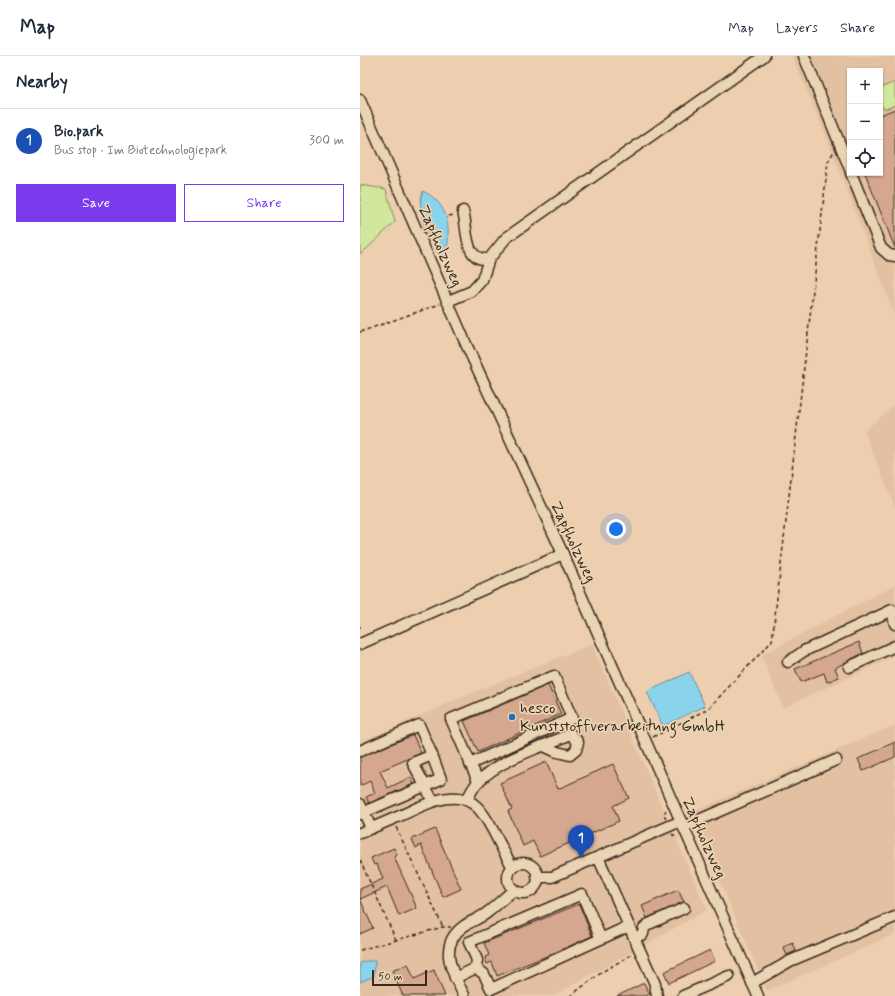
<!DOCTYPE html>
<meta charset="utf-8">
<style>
:root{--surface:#fff;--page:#f2f2f3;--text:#1f2937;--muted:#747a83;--line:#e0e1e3;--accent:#7c3aed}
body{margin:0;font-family:Mynerve,sans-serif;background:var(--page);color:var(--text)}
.controls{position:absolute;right:12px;top:12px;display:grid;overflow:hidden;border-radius:0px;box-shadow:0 1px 3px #0004}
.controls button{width:36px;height:36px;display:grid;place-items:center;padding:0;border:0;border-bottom:1px solid var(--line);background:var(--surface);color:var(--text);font:20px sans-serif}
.scale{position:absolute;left:12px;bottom:10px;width:55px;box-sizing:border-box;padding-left:4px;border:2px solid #3b2a1e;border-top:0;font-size:11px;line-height:14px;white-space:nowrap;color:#3b2a1e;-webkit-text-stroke:3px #e9d4b3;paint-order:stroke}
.you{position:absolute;left:256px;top:473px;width:14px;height:14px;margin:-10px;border:3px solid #fff;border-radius:50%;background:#1a73e8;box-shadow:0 0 0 6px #1a73e833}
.badge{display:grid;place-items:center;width:26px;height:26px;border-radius:50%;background:var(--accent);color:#fff;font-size:13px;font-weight:700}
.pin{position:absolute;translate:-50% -33px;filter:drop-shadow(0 1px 2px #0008)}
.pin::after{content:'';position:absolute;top:21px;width:14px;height:12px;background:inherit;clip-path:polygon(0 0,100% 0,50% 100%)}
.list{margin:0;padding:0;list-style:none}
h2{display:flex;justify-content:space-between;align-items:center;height:52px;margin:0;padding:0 16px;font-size:17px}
h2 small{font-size:13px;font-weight:400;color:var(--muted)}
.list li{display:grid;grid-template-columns:26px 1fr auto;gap:12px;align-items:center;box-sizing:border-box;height:64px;padding:0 16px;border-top:1px solid var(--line)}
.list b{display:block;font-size:15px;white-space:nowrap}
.list p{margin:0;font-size:13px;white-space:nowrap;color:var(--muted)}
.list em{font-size:13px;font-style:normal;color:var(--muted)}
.actions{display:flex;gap:8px;padding:12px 16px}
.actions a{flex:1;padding:9px 0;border:1px solid var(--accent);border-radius:0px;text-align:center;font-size:14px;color:var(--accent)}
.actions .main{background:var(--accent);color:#fff}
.icon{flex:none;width:22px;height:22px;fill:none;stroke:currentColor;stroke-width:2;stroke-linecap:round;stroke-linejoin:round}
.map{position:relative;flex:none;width:535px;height:940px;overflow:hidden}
header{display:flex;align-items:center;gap:24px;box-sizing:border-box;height:56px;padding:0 20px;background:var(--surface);border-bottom:1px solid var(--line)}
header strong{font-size:19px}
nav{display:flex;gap:22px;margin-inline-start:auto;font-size:14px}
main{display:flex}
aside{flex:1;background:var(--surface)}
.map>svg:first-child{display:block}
.built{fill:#e3c0a2;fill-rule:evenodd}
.green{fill:#d1e79c;stroke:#86885d}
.water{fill:#8ad3ec;stroke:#6a8f9a}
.building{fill:#d4a78e;stroke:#3b2a1e}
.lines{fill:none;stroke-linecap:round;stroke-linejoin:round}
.minor-casing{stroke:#3b2a1e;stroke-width:13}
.path{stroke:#3b2a1e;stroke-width:1.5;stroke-dasharray:4 3;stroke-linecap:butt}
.minor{stroke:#e9d4b3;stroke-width:10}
.poi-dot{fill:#1f6fb2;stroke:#e9d4b3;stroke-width:1.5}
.labels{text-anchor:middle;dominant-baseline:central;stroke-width:3.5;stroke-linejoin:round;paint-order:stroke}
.street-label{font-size:16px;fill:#3b2a1e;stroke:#e9d4b3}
.poi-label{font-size:16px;fill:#3b2a1e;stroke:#e9d4b3;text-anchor:start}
</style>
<header>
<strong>Map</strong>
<nav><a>Map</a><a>Layers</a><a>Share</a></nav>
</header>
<main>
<aside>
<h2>Nearby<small></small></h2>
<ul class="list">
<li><span class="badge" style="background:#1a4fb4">1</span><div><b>Bio.park</b><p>Bus stop · Im Biotechnologiepark</p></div><em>300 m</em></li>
</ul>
<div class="actions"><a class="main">Save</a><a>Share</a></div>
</aside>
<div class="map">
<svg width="535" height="940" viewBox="0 0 535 940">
<rect width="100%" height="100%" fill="#edcfaf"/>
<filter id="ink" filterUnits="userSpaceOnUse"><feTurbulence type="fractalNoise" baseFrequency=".025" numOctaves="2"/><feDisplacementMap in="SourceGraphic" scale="8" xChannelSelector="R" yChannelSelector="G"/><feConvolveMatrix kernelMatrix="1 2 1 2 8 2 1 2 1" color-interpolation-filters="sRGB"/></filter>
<g filter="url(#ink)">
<g class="built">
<path d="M432 0H535V261L465 77ZM490 15H520V117H490Z"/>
<polygon points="535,348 535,451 504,375"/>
<polygon points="535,529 535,600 423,652 401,599"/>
<polygon points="232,588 347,854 193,940 0,940 0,686 119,634"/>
<polygon points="535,669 535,878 407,935 330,757"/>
</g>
<g class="green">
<polygon points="535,26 535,49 526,53 522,51 520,46 520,32"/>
<polygon points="0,129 26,133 35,166 2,197 0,197"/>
</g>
<g class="water">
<path d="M63 135C92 150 90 175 86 203L82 204C71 183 54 158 63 135Z"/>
<polygon points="329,616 345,650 303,670 287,636"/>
<polygon points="7,905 15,905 14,920 0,926 0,907"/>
</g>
<g class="building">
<polygon points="535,53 535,192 505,117 520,117 520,59"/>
<polygon points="499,586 503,597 475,612 479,621 467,626 464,617 441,626 435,613"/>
<polygon points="188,629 201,658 118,696 104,665"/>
<polygon points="53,679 61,697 20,715 28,732 51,721 54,728 9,747 6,741 15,737 10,725 0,730 0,701"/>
<polygon points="535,686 535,701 503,715 498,703"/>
<polygon points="186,706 198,733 253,708 269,742 253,750 259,765 180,800 173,785 163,790 148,755 152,753 140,727"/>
<polygon points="75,773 101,833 83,841 61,789 56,792 52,783"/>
<polygon points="34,792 37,799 34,801 57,852 39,860 27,831 0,843 13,872 0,878 0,833 23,823 17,808 14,809 11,802"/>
<polygon points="318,834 324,846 287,862 282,850"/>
<polygon points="219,848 232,880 194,897 137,920 132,906 127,908 125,901 129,899 124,887"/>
<polygon points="433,887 436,895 427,899 423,891"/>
<polygon points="350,894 355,905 309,927 304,916"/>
<polygon points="48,908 54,923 74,914 85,940 43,940 32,915"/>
<polygon points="284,927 290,938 285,940 257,940"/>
</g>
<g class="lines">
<g class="minor-casing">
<g id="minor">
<polyline points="444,0 490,113"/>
<polyline points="0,44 106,288 203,498 398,940"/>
<polyline points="491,117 521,192 529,199 535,200"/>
<path d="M103 155C108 171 103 206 129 203"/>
<polyline points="88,245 112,235 122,224 129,203 146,182 404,0"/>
<polyline points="0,588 203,498"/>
<polyline points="428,606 444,595 532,554 535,568"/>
<polyline points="489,611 535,590"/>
<polyline points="0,695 59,669 72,699 53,707 73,745"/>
<polyline points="110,708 212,662 194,620 91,663 118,725"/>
<path d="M107 744C110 738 113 731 118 726 140 703 182 691 211 678L218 686 216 694 210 699 197 696 184 690"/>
<polyline points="0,748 11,772"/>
<polyline points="0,758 81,723 72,699"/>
<polyline points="323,771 476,704"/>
<path d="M0 777C14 771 28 765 42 759 64 749 98 729 119 753 134 770 140 793 153 811"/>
<polyline points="238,801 295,928 297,940"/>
<circle cx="163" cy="822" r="15"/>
<polyline points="177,821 192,821 321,765"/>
<polyline points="274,882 283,878 284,872 289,868 324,852"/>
<polyline points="241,883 222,838 109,886 117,904 116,912 124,918 131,933 269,870"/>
<polyline points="95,922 116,912"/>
<polyline points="392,927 430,905 535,861"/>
<path d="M104 939C92 917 77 889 104 870 111 865 121 862 128 856 137 849 145 841 154 834"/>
<polyline points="323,940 369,920"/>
</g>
</g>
<g class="path">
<polyline points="89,160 95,159"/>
<polyline points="0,276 80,248"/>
<polyline points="0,570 0,573"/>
<polyline points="293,681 348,653 412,585 468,106 474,95"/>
<polyline points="306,763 304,758 306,754"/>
<polyline points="36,771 83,871"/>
<polyline points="312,778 313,779 318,782"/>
<polyline points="0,804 36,884"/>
<polyline points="0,894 83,871 91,871"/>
<polyline points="210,940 245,914 273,898"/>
</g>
<use href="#minor" class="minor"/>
</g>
</g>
<circle class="poi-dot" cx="152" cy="661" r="4"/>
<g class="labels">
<g class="street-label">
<text transform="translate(80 190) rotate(66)">Zapfholzweg</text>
<text transform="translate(213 486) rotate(65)">Zapfholzweg</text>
<text transform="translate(344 782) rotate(66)">Zapfholzweg</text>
</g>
<g class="poi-label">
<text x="160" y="652">hesco<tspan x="160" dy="18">Kunststoffverarbeitung GmbH</tspan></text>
</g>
</g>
</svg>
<div class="controls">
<button>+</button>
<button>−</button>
<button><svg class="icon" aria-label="locate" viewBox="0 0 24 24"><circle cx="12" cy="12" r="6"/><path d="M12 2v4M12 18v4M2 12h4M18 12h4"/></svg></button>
</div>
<div class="scale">50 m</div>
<div class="you"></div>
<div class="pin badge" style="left:221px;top:802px;background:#1a4fb4">1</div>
</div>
</main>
